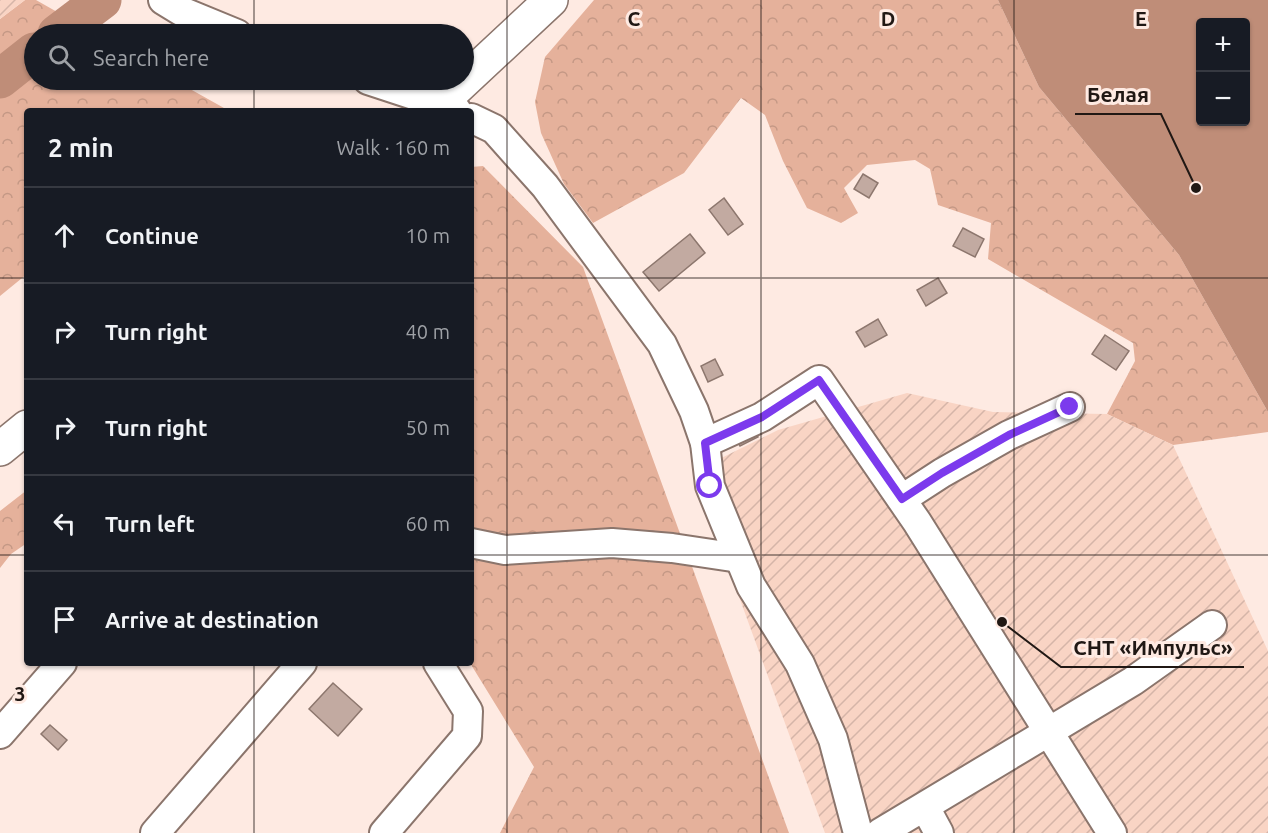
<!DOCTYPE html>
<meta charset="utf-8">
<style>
:root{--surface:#171b24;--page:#20242c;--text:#f1f3f6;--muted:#9ea1a6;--line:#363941}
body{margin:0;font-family:Ubuntu,sans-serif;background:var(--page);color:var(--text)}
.controls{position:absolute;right:18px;top:18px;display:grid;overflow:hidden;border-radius:6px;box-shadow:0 2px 4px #0004}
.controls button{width:54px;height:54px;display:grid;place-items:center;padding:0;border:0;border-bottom:2px solid var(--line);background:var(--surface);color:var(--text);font:30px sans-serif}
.stop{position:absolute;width:18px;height:18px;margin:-14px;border:4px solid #7c3aed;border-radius:50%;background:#fff}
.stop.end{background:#7c3aed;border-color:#fff;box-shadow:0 2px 6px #0008}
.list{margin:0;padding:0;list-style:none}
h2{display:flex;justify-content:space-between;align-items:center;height:78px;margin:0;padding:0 24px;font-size:26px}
h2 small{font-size:20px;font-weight:400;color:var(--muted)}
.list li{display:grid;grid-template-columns:39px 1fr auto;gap:18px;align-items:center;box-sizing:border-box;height:96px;padding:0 24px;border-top:2px solid var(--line)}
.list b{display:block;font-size:22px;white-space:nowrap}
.list em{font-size:20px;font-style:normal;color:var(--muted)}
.icon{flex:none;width:33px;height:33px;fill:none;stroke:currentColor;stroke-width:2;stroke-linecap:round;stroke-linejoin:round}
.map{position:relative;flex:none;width:1268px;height:833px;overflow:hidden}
.search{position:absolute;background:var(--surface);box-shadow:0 2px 4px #0004;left:24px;top:24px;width:450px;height:66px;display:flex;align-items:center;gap:15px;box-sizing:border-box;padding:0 21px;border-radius:33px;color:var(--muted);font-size:22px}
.panel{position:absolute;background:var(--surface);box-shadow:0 2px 4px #0004;left:24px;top:108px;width:450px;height:558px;border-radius:6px}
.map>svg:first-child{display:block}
.forest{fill:url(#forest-crowns)}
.garden{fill:url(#garden-furrows)}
.water{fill:#bf8d78;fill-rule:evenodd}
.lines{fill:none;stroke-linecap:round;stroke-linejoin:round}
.river{stroke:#bf8d78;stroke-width:39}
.building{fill:#c2aaa1;stroke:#8d776e;stroke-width:1.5}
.minor-casing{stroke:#8b756c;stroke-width:32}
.major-casing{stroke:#8b756c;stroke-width:36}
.minor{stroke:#fff;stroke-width:28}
.major{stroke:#fff;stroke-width:33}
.route{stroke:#7c3aed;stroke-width:8}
.grid{fill:none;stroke:#201814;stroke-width:1.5;stroke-opacity:0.55}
.grid-label{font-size:20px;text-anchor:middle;font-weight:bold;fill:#201814;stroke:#feeae2;stroke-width:6;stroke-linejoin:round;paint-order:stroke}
.leader{fill:none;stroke:#201814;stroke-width:2}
.callout-dot{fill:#201814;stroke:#feeae2;stroke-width:2}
.callout-label{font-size:21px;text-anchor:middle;font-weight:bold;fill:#201814;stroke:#feeae2;stroke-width:6;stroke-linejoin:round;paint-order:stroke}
</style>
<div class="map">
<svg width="1268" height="833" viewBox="0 0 1268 833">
<defs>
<pattern id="forest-crowns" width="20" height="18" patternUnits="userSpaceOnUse" patternTransform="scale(1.5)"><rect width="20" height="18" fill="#e5b19b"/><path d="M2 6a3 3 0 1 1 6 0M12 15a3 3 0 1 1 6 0" fill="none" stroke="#c49885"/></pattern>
<pattern id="garden-furrows" width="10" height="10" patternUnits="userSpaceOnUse" patternTransform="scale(1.5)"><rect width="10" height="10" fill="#f9d4c4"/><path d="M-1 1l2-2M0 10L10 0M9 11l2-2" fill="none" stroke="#d5b5a8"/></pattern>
</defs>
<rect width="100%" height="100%" fill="#feeae2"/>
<g class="forest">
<polygon points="25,0 36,0 96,34 34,34 34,80 174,80 224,108 220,111 27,111 27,274 0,296 0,19"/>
<polygon points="594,0 998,0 1039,87 1179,255 1268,412 1268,432 1173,445 1107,414 1135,361 1133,343 988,259 991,223 938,205 930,169 915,160 867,165 844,188 858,213 841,223 807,208 783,161 765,115 741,98 684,173 593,223 564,184 541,133 535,102 545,57"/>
<polygon points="483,166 583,267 789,833 500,833 534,767 470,663 471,167"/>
<polygon points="27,490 27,543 11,554 0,568 0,511"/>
</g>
<g class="garden">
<polygon points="0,0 25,0 0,19"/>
<polygon points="907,393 993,412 1107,414 1173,445 1268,651 1268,833 825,833 738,594 699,469 778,430"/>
</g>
<path class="water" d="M998 0H1268V412L1179 255 1039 87ZM1200 22H1246V122H1200Z"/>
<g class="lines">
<g class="river">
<polyline points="57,34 102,0"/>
<polyline points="0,79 34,52"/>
</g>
</g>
<g class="building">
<polygon points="863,174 878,183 869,198 854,189"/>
<polygon points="724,198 743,224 728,235 709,210"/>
<polygon points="963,228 984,239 975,257 953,246"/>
<polygon points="690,234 705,253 659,291 643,272"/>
<polygon points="938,278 947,293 926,306 917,290"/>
<polygon points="878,319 887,335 865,347 856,332"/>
<polygon points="1105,335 1129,351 1116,370 1092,354"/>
<polygon points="715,359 723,375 708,382 701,366"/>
<polygon points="752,424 758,437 740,446 734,434"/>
<polygon points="333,683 362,709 338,736 309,709"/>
<polygon points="50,725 67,740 58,750 41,734"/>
</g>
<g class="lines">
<g class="minor-casing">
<g id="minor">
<polyline points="163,0 181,11 237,34"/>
<polyline points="368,80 441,104 457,111"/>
<polyline points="471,118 494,129 545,186 662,344 694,411 705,443 710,486 751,586 800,664 833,739 858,833"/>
<polyline points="705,443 762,417 819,380 917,522 1112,833"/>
<polyline points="902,499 942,473 1009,435 1070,407"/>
<polyline points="471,543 505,550 612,543 672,548 739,558"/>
<polyline points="0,734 62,663"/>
<polyline points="925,807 939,833"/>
<polyline points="155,833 302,663"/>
<polyline points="384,833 467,736 468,711 438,663"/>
<polyline points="880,833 1133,681 1212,625"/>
</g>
</g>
<g class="major-casing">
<g id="major">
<polyline points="432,111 551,0"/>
<polyline points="0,449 27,427"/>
</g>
</g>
<use href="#minor" class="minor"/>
<use href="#major" class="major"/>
</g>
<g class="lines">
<polyline class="route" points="710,486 705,443 762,417 819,380 902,499 942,473 1009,435 1070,407"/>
</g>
<path class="grid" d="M254 0V34M507 0V833M761 0V833M1014 0V833M254 80V111M0 278H27M471 278H1268M0 555H27M471 555H1268M254 663V833"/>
<g class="grid-label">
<text x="634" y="26">C</text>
<text x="888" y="26">D</text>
<text x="1141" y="26">E</text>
<text x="20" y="701">3</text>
</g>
<path class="leader" d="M1196 188L1161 114H1075M1002 622L1061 667H1244"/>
<g class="callout-dot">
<circle cx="1196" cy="188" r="6"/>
<circle cx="1002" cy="622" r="6"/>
</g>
<g class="callout-label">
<text x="1118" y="102">Белая</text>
<text x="1153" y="655">СНТ «Импульс»</text>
</g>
</svg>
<div class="controls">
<button>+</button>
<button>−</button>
</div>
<div class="stop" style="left:710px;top:486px"></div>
<div class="stop end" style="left:1070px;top:407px"></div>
<div class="search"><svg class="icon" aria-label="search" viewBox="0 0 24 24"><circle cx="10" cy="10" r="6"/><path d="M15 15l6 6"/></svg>Search here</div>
<section class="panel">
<h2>2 min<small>Walk · 160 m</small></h2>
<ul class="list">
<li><svg class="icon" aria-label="ahead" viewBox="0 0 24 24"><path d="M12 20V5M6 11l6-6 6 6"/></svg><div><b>Continue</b></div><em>10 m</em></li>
<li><svg class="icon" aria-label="right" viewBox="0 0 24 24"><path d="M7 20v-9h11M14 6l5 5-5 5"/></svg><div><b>Turn right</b></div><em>40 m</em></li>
<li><svg class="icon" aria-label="right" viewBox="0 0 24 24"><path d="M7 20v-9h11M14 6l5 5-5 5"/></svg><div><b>Turn right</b></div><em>50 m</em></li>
<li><svg class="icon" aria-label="left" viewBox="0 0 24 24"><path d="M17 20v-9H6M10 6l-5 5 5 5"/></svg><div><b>Turn left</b></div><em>60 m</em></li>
<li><svg class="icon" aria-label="arrive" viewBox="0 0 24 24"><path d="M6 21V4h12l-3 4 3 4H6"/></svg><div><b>Arrive at destination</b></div></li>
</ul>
</section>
</div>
